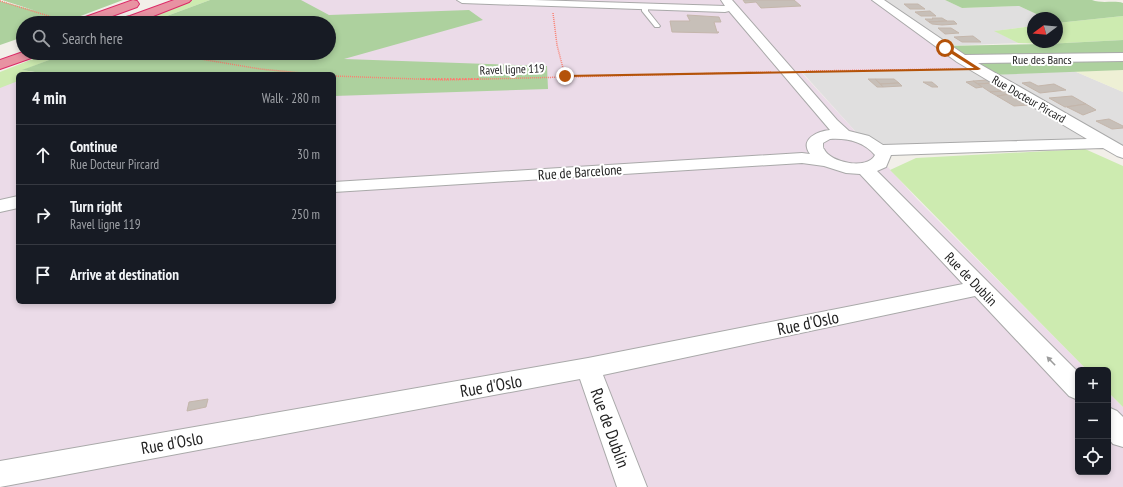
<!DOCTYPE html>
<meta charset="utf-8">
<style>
:root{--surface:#171b24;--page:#242831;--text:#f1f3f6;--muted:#9ea1a6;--line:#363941}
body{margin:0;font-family:"PT Sans Narrow",sans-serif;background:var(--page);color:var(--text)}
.controls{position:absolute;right:12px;bottom:12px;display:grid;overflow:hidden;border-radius:6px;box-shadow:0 2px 6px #0003}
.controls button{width:36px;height:36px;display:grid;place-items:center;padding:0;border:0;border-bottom:1px solid var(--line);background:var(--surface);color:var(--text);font:20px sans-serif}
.compass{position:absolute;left:1027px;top:12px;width:36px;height:36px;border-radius:50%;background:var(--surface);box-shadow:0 2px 6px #0003;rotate:254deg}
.stop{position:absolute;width:12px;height:12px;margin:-9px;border:3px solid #b45309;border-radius:50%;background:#fff}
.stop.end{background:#b45309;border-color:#fff;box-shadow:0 1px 4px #0008}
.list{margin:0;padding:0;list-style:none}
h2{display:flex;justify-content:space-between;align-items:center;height:52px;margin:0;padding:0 16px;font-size:17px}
h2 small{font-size:13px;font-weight:400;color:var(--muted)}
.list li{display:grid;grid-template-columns:26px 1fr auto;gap:12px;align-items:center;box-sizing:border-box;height:60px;padding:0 16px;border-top:1px solid var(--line)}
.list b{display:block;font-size:15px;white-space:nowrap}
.list p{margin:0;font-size:13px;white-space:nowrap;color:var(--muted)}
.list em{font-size:13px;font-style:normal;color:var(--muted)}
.icon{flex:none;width:22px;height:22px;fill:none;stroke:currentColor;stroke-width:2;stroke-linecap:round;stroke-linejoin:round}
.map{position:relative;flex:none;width:1123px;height:487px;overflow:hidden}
.search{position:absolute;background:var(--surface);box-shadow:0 2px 6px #0003;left:16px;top:16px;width:320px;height:44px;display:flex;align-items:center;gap:10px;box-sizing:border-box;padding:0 14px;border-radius:22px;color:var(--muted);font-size:15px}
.panel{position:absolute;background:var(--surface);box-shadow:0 2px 6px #0003;left:16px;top:72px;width:320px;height:232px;border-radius:6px}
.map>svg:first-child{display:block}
.residential{fill:#e0dfdf}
.industrial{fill:#ebdbe8}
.farmland{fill:#eef0d5}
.grass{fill:#cdebb0}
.forest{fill:#add19e}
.building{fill:#c7bfb8;stroke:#c4b6ab}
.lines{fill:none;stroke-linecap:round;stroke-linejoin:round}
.lane-casing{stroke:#a9a9a9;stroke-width:2}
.street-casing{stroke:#a9a9a9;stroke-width:2}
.highway-casing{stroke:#dc2a67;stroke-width:2}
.path-far1{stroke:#fa8072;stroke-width:1.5;stroke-dasharray:1 1;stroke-linecap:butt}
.path{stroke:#fa8072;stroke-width:2;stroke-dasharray:1.5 1.5;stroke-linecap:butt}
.lane{fill:#fff;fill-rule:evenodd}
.street{fill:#fff;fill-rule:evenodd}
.highway{fill:#e892a2;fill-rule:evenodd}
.oneway{fill:#9c9c9c}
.route{fill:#b45309}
.labels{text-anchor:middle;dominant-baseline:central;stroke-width:4;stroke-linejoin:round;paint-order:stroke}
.far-street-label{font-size:12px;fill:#222;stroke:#fff}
.street-label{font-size:14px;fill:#222;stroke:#fff}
.near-street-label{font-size:17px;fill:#222;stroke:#fff}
</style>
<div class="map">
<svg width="1123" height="487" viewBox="0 0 1123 487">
<rect width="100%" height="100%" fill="#f2efe9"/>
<g class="residential">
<polygon points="879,0 945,0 962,8 1019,6 1045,18 1033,18 1033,26 995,31 1018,43 942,46"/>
<polygon points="972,69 1104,143 880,150 855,137 856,132 801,71"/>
<polygon points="1074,71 1123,92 1123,153 988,75"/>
</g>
<polygon class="industrial" points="224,0 882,0 972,69 801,72 917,199 1087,370 1078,370 1078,472 1108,472 1108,392 1123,407 1123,487 0,487 0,87 18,80 18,302 334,302 334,74 34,74 88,53 329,53 329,23"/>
<polygon class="farmland" points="1123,70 1123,92 1074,71"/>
<g class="grass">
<polygon points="189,0 210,0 148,23 128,23"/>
<polygon points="1123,16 1123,40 1046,44 1018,43 994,31 1033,26 1033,42 1057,42 1057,23"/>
<polygon points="48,53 68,53 23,70 38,73 18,74 18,81 0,88 0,72"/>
<polygon points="1085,149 1123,166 1123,407 1108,392 1108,370 1087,370 890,170 916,158"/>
</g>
<g class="forest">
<polygon points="2,0 123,0 62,23 23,23 23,37 0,45 0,1 36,11"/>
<polygon points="210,0 301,0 329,15 469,10 483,20 344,59 547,66 548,89 334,96 334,74 48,74 22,70 68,53 329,53 329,23 148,23"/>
<path d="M945 0H1092C1102 4 1114 0 1123 3V16L1057 23V18H1045L1019 6 962 8Z"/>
<polygon points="1123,40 1123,70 988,75 942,46 1046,44"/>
</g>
<g class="building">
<polygon points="743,0 794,0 801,6 761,8 756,2 745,3"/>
<polygon points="904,4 918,4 925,9 910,9"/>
<polygon points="930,11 936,16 921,16 915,12"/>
<polygon points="687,15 719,17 721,22 714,22 717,32 719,32 718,33 672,32 670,21 690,21"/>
<polygon points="932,18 942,18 947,21 929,22 925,19 933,19"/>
<polygon points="947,21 954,21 957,24 942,25 932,24 929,22"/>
<polygon points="938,28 951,28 959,33 945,34"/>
<polygon points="973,36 981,42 962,42 954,37"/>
<polygon points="868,79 875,79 883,87 877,87"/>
<polygon points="875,79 894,79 899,83 881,84"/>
<polygon points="987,80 992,83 978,84 973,81"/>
<polygon points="973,81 982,87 976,88 966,82"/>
<polygon points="923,82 932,82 938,87 932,87"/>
<polygon points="1030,82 1038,86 1054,84 1066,90 1040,93 1022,83"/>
<polygon points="899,83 902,86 883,87 881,84"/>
<polygon points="992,83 1004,91 990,92 978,84"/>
<polygon points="1004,91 1011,94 997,96 990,92"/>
<polygon points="1011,94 1028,105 1014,106 997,96"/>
<polygon points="1072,96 1086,104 1065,107 1049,98"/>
<polygon points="1086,104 1096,110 1083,115 1067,107"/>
<polygon points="1109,119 1123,126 1123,128 1112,129 1096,121"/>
<polygon points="208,399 206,407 187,411 189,402"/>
</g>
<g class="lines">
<g class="lane-casing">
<polygon id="lane" points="645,5 648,7 648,11 660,26 659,27 655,27 642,11 642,7"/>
</g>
<g class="street-casing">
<g id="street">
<path d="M457 0H534L725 6 721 0H732L837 120 849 131 869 136 883 145 1087 139 957 62 872 0H884L965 55 1123 53V61L978 63 1123 146V158L1117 156 1103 148 891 155 886 167 877 171 1078 372V400L1069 396 975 296 603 375 647 487H617L580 379 0 487V461L588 358 963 284 860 174 846 173 824 166 802 163 334 192V182L802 153 810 154C799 139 818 131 830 130L729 11 725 12 462 3ZM830 139C846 138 863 141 875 155 868 170 830 163 824 149 823 149 823 144 823 143Z"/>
<polygon points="18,196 18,208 0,212 0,200"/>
<polygon points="1108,407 1117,411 1123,417 1123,447 1113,444 1108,438"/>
</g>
</g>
<g class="highway-casing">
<g id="highway">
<polygon points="133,0 137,1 139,4 137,7 93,23 75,23 77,20"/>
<polygon points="174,0 191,0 189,2 138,22 112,23 114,20 130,16"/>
<polygon points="23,52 23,53 39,53 37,56 0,69 0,60"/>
</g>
</g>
<g class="path-far1">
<polyline points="0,1 68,22"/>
<polyline points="553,13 557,45 565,76"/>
<polyline points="165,53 260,69 312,74"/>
<polyline points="806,71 953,69"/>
<polyline points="334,76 444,80 771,72"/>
</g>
<polyline class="path" points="420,79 480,79"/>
<use href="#lane" class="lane"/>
<use href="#street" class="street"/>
<use href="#highway" class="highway"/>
</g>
<defs><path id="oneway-solid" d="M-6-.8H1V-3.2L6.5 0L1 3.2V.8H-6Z"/></defs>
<use class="oneway" href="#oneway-solid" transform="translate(1051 361) rotate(-134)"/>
<polygon class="route" points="944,47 947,47 981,69 978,70 565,77 563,76 565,75 974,68 944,49"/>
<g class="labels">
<g class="far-street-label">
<text x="1042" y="59">Rue des Bancs</text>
<text transform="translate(512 69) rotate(-2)">Ravel ligne 119</text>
<text transform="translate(1029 99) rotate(30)">Rue Docteur Pircard</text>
</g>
<g class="street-label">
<text transform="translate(580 172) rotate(-4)">Rue de Barcelone</text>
<text transform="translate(971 279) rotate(46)">Rue de Dublin</text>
</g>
<g class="near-street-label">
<text transform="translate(808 323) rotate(-12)">Rue d'Oslo</text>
<text transform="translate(491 386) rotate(-10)">Rue d'Oslo</text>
<text transform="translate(610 428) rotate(70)">Rue de Dublin</text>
<text transform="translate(172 443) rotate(-10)">Rue d'Oslo</text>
</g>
</g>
</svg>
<div class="controls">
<button>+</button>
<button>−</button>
<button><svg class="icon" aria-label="locate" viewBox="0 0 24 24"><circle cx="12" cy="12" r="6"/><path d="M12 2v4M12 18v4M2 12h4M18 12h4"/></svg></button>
</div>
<svg class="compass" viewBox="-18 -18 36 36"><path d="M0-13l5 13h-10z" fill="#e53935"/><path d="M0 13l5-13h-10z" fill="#9ea1a6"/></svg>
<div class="stop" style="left:945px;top:48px"></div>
<div class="stop end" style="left:565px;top:76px"></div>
<div class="search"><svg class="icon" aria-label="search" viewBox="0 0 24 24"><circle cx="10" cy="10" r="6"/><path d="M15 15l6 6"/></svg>Search here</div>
<section class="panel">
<h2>4 min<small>Walk · 280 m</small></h2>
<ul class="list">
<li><svg class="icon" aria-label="ahead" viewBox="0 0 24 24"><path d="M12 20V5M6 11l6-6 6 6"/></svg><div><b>Continue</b><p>Rue Docteur Pircard</p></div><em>30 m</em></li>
<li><svg class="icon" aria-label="right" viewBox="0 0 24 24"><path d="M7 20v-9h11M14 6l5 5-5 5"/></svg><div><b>Turn right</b><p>Ravel ligne 119</p></div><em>250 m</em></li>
<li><svg class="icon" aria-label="arrive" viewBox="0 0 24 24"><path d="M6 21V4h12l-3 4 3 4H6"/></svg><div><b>Arrive at destination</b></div></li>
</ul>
</section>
</div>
